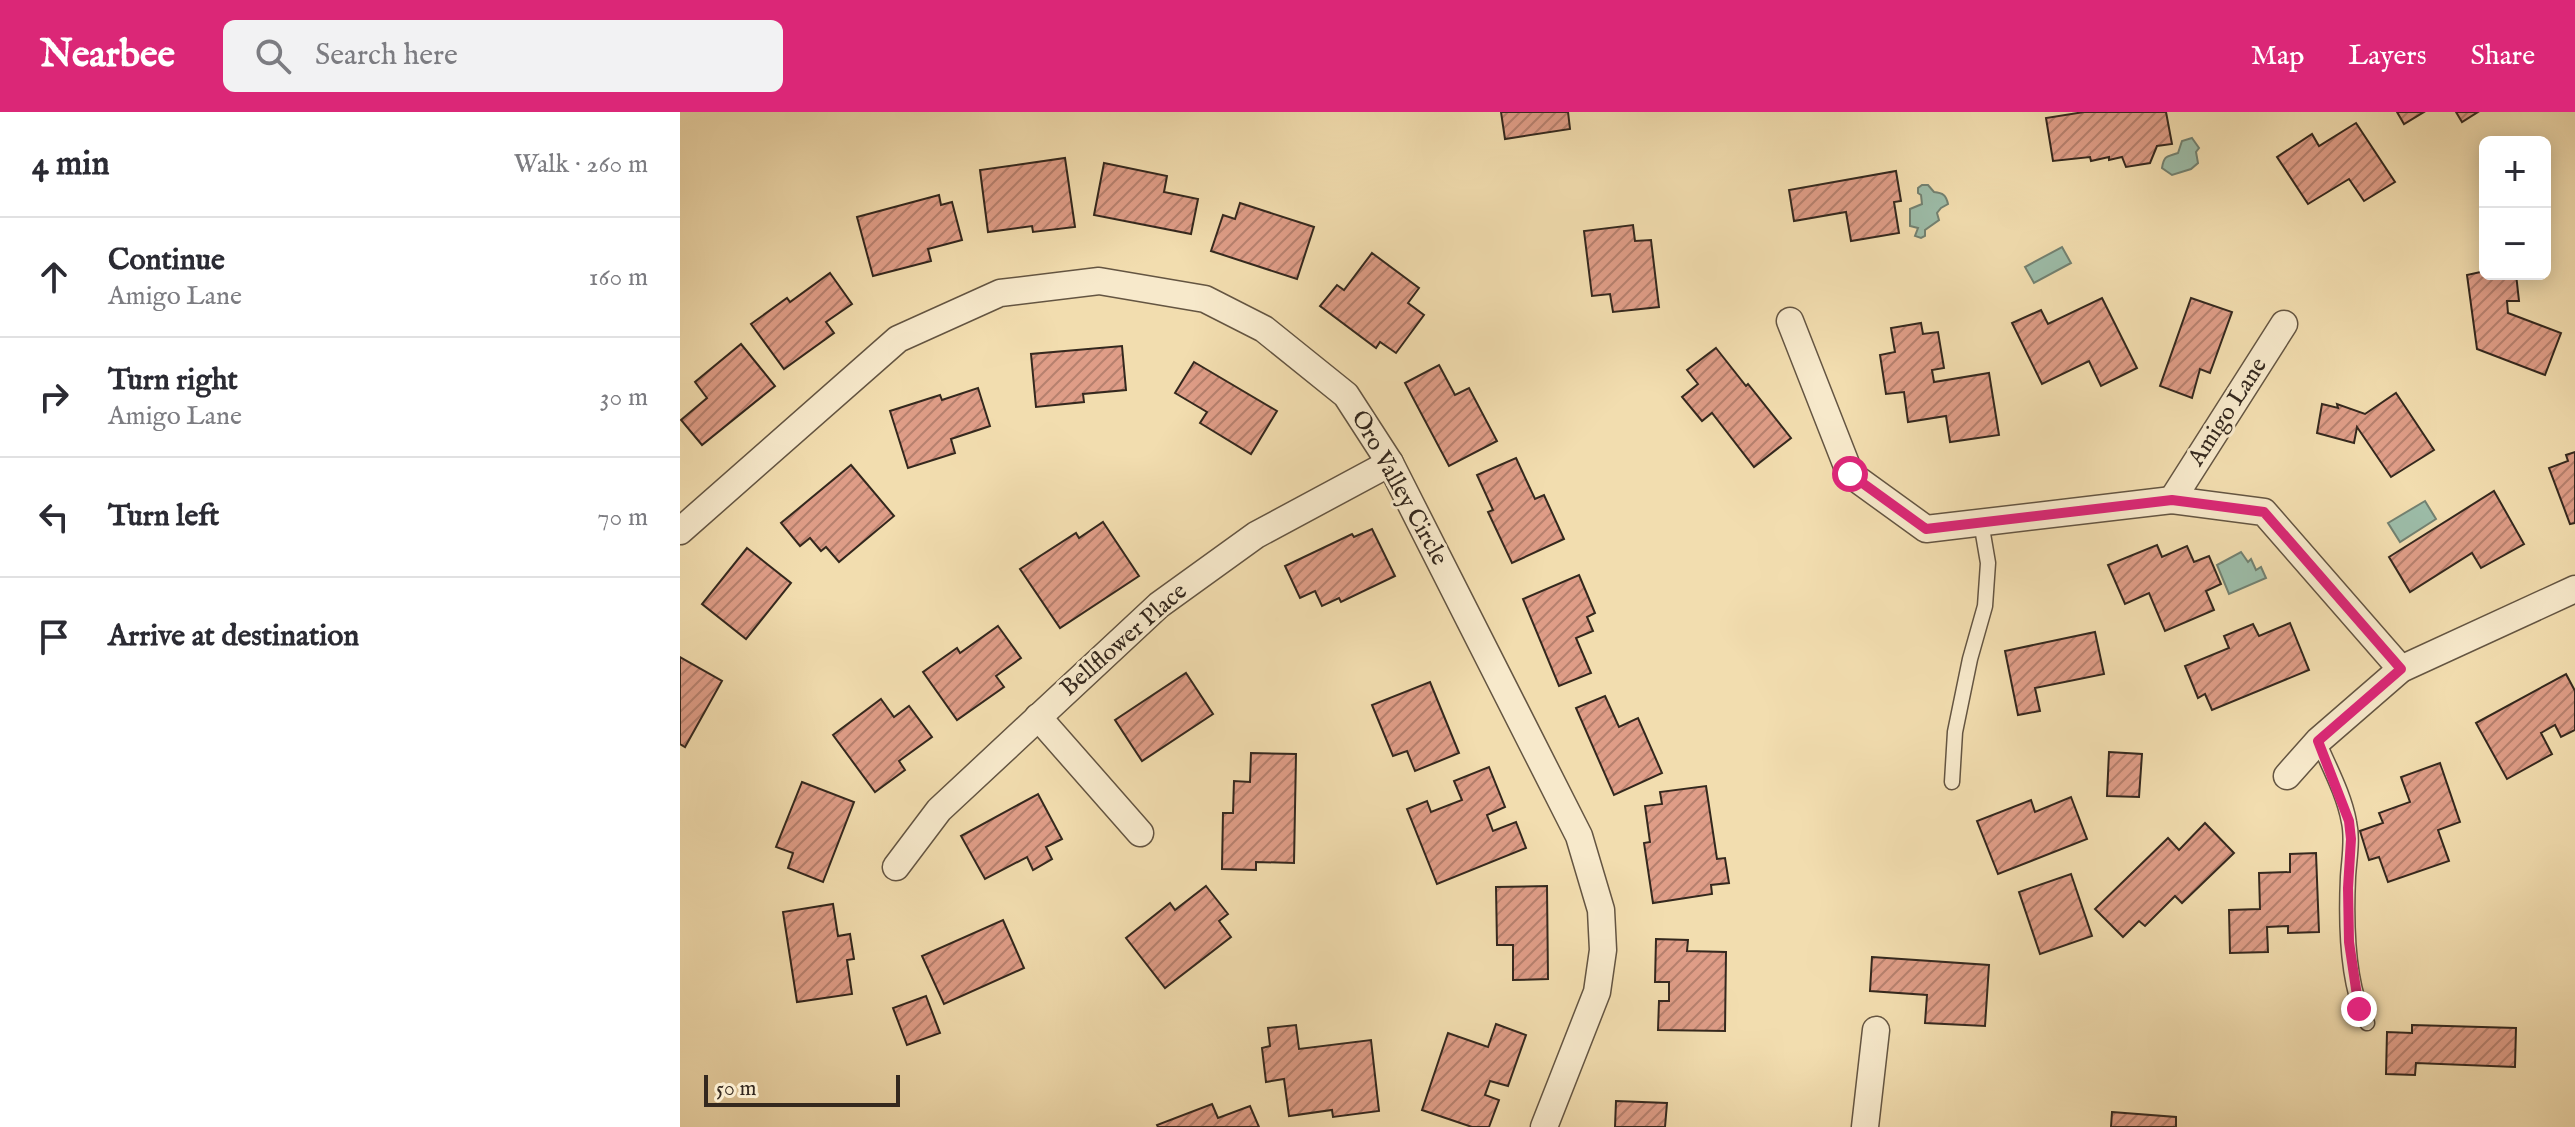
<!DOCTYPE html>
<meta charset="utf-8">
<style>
:root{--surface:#fff;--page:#f2f2f3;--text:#2b2b33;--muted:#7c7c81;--line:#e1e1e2;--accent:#db2777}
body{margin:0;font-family:"IM FELL English",serif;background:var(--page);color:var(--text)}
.controls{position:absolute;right:24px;top:24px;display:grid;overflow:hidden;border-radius:12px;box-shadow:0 4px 20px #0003}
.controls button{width:72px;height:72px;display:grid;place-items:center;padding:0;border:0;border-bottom:2px solid var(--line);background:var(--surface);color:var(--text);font:40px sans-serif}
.scale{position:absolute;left:24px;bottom:20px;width:196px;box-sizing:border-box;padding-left:8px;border:4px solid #34281e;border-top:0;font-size:22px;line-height:28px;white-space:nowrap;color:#34281e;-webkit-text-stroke:6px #f7e9cb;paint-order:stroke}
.stop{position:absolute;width:24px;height:24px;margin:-18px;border:6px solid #db2777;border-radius:50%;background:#fff}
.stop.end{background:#db2777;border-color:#fff;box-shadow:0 2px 8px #0008}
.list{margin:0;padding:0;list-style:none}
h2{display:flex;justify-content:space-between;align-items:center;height:104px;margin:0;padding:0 32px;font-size:34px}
h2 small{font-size:26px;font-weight:400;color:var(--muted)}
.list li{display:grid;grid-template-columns:52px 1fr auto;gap:24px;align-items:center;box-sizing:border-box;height:120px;padding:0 32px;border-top:2px solid var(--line)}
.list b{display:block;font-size:30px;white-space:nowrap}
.list p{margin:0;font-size:26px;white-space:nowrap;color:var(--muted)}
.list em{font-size:26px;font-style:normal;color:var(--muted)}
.icon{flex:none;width:44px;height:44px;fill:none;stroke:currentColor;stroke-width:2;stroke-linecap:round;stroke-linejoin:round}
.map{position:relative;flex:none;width:1895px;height:1015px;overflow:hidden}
header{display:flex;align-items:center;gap:48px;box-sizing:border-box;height:112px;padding:0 40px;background:var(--accent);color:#fff}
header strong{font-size:38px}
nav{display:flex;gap:44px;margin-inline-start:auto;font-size:28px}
.search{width:560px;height:72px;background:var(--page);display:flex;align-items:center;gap:20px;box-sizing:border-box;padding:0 28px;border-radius:12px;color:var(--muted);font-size:30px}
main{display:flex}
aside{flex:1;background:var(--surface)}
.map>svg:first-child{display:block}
.water{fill:#9cbca8;stroke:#728171;stroke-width:2}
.building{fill:url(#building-hatch);stroke:#34281e;stroke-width:2}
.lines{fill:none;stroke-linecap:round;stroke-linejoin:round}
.lane-casing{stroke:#645542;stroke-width:17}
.street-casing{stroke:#645542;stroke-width:29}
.lane{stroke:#f7e9cb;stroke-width:14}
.street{stroke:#f7e9cb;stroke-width:26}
.route{stroke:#db2777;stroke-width:10}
.labels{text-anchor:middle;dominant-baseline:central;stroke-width:6;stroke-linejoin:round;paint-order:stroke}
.street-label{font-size:24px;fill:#34281e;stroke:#f7e9cb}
</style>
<header>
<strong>Nearbee</strong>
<div class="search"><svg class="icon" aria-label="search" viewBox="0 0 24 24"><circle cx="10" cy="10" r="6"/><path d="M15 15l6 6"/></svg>Search here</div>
<nav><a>Map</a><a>Layers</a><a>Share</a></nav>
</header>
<main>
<aside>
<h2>4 min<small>Walk · 260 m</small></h2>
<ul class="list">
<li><svg class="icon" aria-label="ahead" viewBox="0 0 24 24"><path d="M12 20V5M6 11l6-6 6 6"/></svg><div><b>Continue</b><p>Amigo Lane</p></div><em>160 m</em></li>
<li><svg class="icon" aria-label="right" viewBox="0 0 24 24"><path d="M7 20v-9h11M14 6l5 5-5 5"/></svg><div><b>Turn right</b><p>Amigo Lane</p></div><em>30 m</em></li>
<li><svg class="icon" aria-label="left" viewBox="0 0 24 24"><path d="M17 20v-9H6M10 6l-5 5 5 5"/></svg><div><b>Turn left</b></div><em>70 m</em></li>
<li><svg class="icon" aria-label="arrive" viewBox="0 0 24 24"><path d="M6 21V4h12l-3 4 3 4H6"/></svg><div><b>Arrive at destination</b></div></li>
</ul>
</aside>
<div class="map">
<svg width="1895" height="1015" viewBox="0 0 1895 1015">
<defs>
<pattern id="building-hatch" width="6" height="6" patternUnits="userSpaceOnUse" patternTransform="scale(2)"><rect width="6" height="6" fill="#df9d87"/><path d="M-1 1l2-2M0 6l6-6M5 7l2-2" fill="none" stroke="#b6806e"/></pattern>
</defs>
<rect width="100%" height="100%" fill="#f2ddaf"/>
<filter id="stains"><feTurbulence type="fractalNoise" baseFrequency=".0025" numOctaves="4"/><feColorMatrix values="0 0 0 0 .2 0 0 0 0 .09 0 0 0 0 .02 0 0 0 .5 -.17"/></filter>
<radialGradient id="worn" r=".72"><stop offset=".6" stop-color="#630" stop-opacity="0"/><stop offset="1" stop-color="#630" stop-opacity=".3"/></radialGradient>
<g class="water">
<path d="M1512 26 1519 36 1516 40 1518 51 1511 57 1492 63 1482 56C1484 43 1487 45 1498 41L1502 29Z"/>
<path d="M1242 73H1248L1254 80C1263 81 1266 83 1268 92L1261 96 1257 101 1259 108 1245 118V124L1241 126 1235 124 1238 116 1230 114V97L1242 92 1241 83 1238 81V76Z"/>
<polygon points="1382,135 1391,151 1354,171 1345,155"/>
<polygon points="1745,389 1756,407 1720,430 1708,411"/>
<polygon points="1561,440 1568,450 1571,447 1576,458 1581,455 1586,466 1549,482 1537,453"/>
</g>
<g class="building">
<polygon points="821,0 888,0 890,17 825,27"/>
<polygon points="1404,0 1486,0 1492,32 1477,34 1470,51 1446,55 1442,45 1429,48 1429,45 1411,49 1410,45 1373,49 1366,6"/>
<polygon points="1717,0 1744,0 1724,12"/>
<polygon points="1776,0 1798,0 1782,10"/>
<polygon points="1676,11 1715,70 1684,89 1669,67 1628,92 1597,45 1632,22 1639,34"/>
<polygon points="385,46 395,115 353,120 352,114 308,120 300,58"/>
<polygon points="424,51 487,64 484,80 518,87 511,122 414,103"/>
<polygon points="1216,59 1221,89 1214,90 1219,121 1171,129 1166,100 1114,109 1109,78"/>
<polygon points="259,83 261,93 272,90 282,128 248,137 251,149 193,164 177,105"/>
<polygon points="560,91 634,115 617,167 531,139 543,103 555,107"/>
<polygon points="953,113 955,129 971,128 979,195 933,200 930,182 912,184 904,119"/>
<polygon points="692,141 739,176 728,191 744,203 716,241 700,230 696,236 640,194 657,173 664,178"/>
<polygon points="1805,159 1805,162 1836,162 1839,189 1827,189 1828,201 1881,221 1865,263 1797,237 1787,163"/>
<polygon points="150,161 172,192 146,210 154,221 104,257 71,212 107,186 110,190"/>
<polygon points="1422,186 1457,256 1421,274 1409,249 1362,272 1332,211 1361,198 1368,212"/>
<polygon points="1511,186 1552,200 1530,261 1520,257 1512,286 1480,274"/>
<polygon points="1241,211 1243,222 1258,220 1264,256 1252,258 1254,270 1309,261 1319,323 1270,330 1266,304 1228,310 1224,280 1206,282 1200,243 1215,240 1211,216"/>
<polygon points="61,232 95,274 22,333 1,308 27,286 15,270"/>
<polygon points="442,234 446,278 403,282 404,290 356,295 351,242"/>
<polygon points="1036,236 1066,274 1068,272 1111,326 1074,355 1032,301 1022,309 1002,285 1018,272 1007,258"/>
<polygon points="514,250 597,299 571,342 520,311 527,300 495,281"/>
<polygon points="759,253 775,283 789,276 817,329 769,354 725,271"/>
<polygon points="298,276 310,314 271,327 275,341 228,356 210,299 260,283 262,288"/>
<polygon points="1716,281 1754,338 1711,365 1677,315 1674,331 1637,321 1642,292 1658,296 1657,292 1685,302"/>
<polygon points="1895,340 1895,411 1890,412 1869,356 1888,349 1886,343"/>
<polygon points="836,346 855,387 864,383 884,427 832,451 808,400 813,398 797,363"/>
<polygon points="171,353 214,404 159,450 146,435 141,439 130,426 120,434 101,411"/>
<polygon points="1814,379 1844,432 1801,456 1792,441 1730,480 1709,445"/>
<polygon points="423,410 459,464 380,516 340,457 396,421 399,426"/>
<polygon points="692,417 715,464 661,490 659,486 642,494 635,479 620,486 605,454 672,422 674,425"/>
<polygon points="1477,433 1482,445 1507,434 1514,450 1529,444 1541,472 1526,479 1534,498 1485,519 1469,481 1445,492 1428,453"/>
<polygon points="67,436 111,471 66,527 22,492"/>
<polygon points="899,463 915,501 907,505 913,519 896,526 911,561 879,574 843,487"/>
<polygon points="1610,511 1629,558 1532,598 1525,582 1518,586 1505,554 1549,536 1544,524 1573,512 1579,524"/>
<polygon points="318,514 341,546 316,564 324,575 277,608 243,560 277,536 280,541"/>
<polygon points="1415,520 1424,562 1355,576 1360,599 1338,603 1325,539"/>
<polygon points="0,545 42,569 5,635 0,632"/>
<polygon points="506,561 533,602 462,649 435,608"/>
<polygon points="1886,562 1895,579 1895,618 1881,625 1875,613 1861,621 1872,642 1827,667 1796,611"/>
<polygon points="750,570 779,641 735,659 727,639 713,644 692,593"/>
<polygon points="925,584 939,615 958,606 982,661 934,683 896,596"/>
<polygon points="201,587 214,605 229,594 252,625 219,649 225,658 195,680 153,623"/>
<polygon points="1429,640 1462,642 1459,685 1427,684"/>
<polygon points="571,641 616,642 614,751 576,750 576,758 542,757 543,701 553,701 554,669 570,670"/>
<polygon points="1760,651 1780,710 1758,718 1769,749 1708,770 1699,745 1689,748 1680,719 1703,711 1699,701 1730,690 1721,665"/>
<polygon points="809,655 825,695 807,703 813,719 836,710 846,736 757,772 727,697 747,689 751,700 782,688 774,669"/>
<polygon points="122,670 174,690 143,770 108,756 113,741 96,735"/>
<polygon points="1026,674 1037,747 1045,746 1049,771 1031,773 1032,782 973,791 964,731 970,730 965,694 982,692 980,680"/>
<polygon points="358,682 382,727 366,735 372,747 353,758 347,745 305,767 281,724"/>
<polygon points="1391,685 1407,727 1318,762 1297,709 1351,688 1355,700"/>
<polygon points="1525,711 1554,741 1502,791 1495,784 1465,814 1459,809 1443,825 1415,797 1488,726 1499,738"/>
<polygon points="1636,741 1639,820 1608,821 1608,814 1587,815 1588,840 1550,841 1549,798 1580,797 1579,761 1610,760 1610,742"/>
<polygon points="1391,762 1412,824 1360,842 1339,780"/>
<polygon points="526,774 548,802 539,809 551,825 485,876 446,826 490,791 495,798"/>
<polygon points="867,774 868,867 833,868 833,833 817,833 816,775"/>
<polygon points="153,792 158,824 170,822 174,847 167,848 172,882 117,890 103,800"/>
<polygon points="323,808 344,856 264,892 242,844"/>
<polygon points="976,827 1008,828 1007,839 1046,840 1045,919 978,918 979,889 989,889 989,870 975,870"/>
<polygon points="1192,845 1309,853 1305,914 1245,911 1247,883 1190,879"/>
<polygon points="246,884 260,921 227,933 213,896"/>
<polygon points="816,912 846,923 828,974 810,969 805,983 819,988 809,1015 792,1015 742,998 768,921 808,935"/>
<polygon points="616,913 619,937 691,928 699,999 653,1005 652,998 609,1004 604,967 586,970 582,936 590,934 588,916"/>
<polygon points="1732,913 1836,916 1835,955 1736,951 1735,963 1706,962 1707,920 1732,921"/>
<polygon points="936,989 987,991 985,1015 935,1015"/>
<polygon points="532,992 538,1006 570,994 579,1015 478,1015 477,1013"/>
<polygon points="1432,1000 1496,1005 1496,1015 1431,1015"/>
</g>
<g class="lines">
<g class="lane-casing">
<g id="lane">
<path d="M1638 629C1649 655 1664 682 1669 710 1673 728 1669 747 1668 765 1666 809 1666 872 1687 911"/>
<polyline points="1272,670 1275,620 1290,547 1305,494 1308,451 1301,410"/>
</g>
</g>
<g class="street-casing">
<g id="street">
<polyline points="1110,209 1170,362 1246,417 1492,388"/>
<polyline points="1604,212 1492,388 1584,400 1721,557"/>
<polyline points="0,419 218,227 320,181 419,169 525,187 584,217 666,283 710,351 899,724 921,798 923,838 917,880 864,1015"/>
<polyline points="358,605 460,721"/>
<polyline points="1607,664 1638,629 1721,557 1895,477"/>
<polyline points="216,755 259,698 479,493 576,423 710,351"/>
<polyline points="1185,1015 1196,918"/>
</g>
</g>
<use href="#lane" class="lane"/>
<use href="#street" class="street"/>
</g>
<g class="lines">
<polyline class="route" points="1170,362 1246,417 1492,388 1584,400 1721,557 1638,629 1669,709 1671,727 1668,776 1669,830 1679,897"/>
</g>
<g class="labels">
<g class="street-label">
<text transform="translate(1548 300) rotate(-57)">Amigo Lane</text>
<text transform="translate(719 376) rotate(61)">Oro Valley Circle</text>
<text transform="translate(444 528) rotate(-41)">Bellflower Place</text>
</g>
</g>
<rect width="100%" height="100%" filter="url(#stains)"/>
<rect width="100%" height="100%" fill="url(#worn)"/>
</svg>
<div class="controls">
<button>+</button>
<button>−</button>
</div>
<div class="scale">50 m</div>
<div class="stop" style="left:1170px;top:362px"></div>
<div class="stop end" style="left:1679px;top:897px"></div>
</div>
</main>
